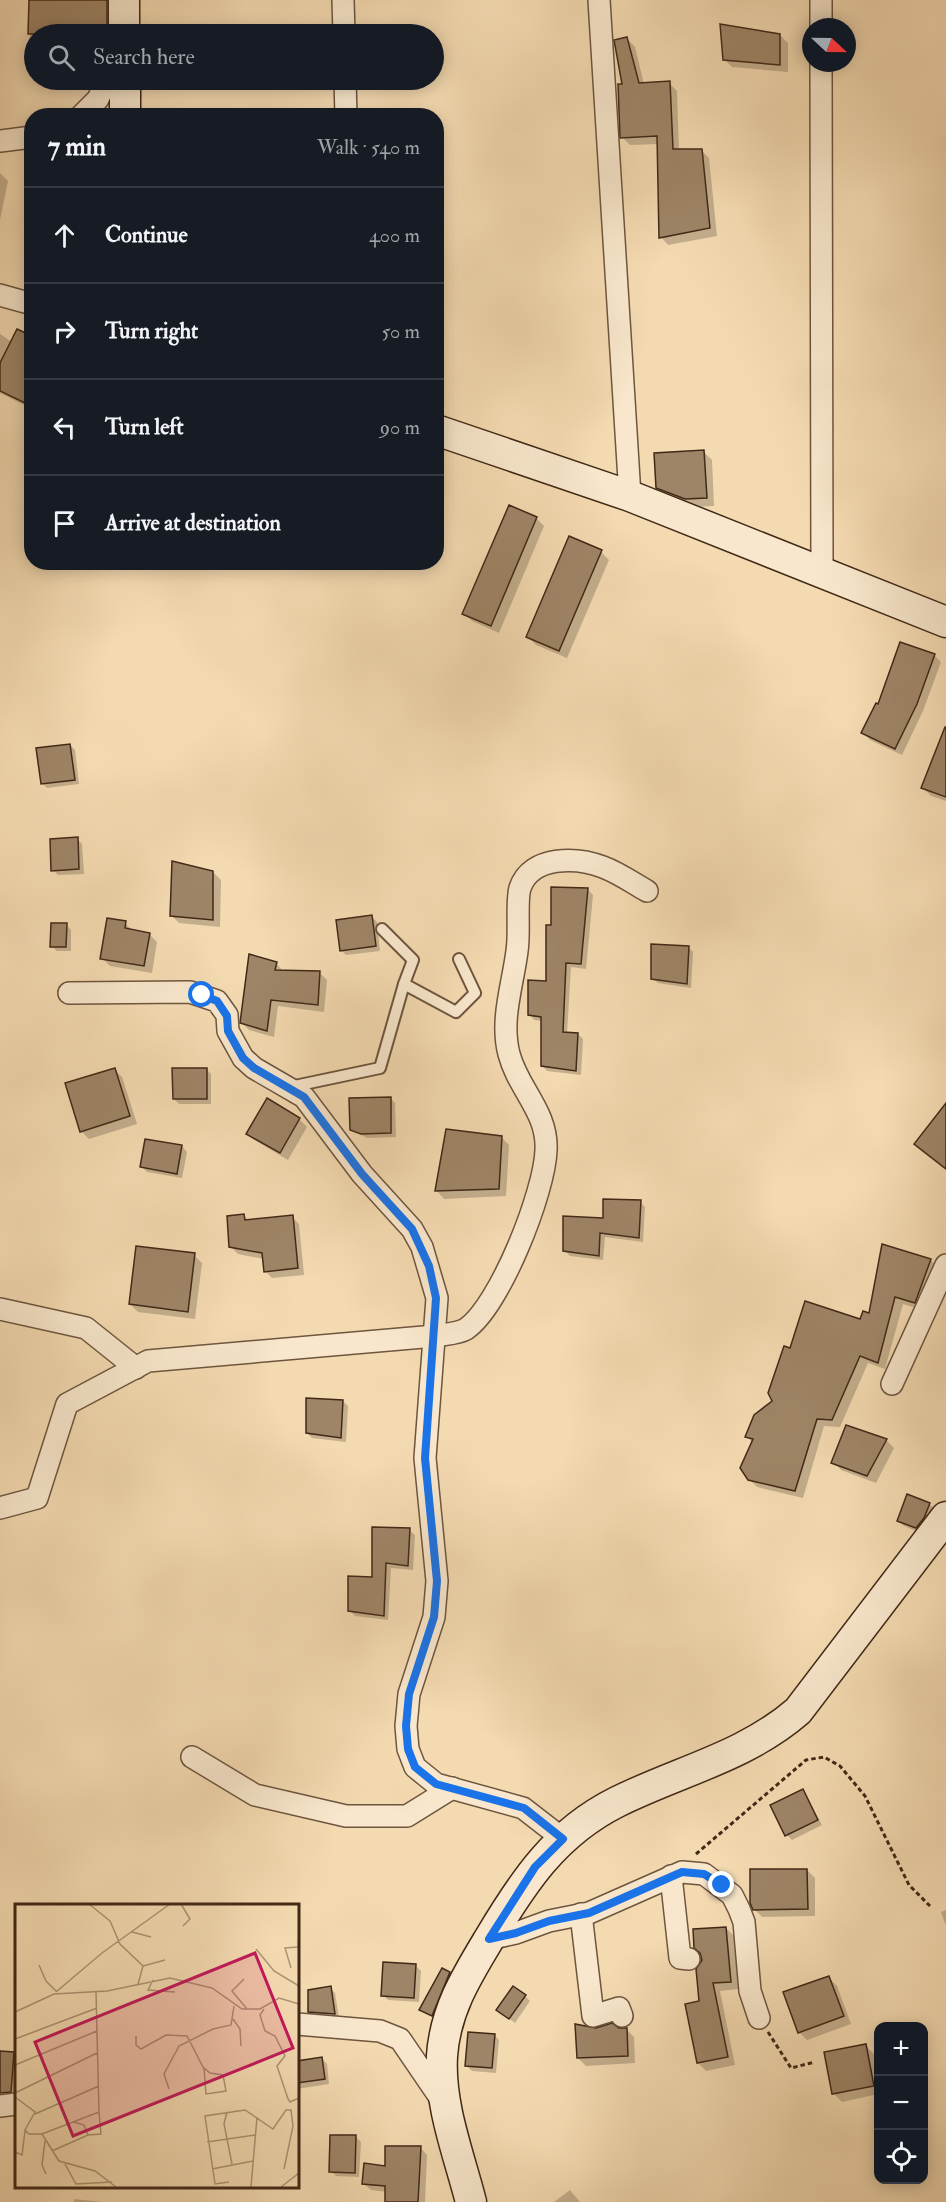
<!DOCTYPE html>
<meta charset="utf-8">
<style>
:root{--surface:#171b24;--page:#242831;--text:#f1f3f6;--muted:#9ea1a6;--line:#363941}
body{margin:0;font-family:"IM FELL Double Pica",serif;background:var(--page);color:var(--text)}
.controls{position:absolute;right:18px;bottom:18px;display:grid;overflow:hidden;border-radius:12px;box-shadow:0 3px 15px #0003}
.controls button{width:54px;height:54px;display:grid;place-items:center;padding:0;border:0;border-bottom:2px solid var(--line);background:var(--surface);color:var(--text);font:30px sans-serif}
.compass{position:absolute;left:802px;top:18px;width:54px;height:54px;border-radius:50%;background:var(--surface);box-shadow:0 3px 15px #0003;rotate:112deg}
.stop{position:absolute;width:18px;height:18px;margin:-14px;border:4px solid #1a73e8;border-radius:50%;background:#fff}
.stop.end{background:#1a73e8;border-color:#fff;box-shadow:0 2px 6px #0008}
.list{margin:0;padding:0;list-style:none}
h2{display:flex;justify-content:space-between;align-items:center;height:78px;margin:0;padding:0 24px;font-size:26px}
h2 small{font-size:20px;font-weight:400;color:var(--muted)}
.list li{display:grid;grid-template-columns:39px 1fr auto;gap:18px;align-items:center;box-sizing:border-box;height:96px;padding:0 24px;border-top:2px solid var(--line)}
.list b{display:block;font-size:22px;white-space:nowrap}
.list em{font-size:20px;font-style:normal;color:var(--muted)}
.icon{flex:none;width:33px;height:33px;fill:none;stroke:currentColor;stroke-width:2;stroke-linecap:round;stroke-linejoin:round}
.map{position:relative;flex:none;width:946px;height:2202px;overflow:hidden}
.search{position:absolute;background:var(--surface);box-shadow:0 3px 15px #0003;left:24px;top:24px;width:420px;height:66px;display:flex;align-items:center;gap:15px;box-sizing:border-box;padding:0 21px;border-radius:33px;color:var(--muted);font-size:22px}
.panel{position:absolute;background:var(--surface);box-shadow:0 3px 15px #0003;left:24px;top:108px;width:420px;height:462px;border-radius:24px}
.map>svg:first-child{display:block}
.shadow{fill:#0003}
.building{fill:#9e8567;stroke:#412917;stroke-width:1.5}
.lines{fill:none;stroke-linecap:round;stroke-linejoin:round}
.lane-casing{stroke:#6e553e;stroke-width:14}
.street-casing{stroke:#6e553e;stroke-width:24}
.secondary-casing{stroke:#412917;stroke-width:33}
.path{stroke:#412917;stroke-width:3;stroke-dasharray:4.5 3;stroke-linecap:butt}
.lane{stroke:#f8e7cc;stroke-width:10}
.street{stroke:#f8e7cc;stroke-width:21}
.secondary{stroke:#f8e7cc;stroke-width:30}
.route{stroke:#1a73e8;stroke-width:8}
.inset-road{fill:none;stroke:#ac9373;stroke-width:1.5}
.view{fill:#c2185b;fill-opacity:0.15;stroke:#c2185b;stroke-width:3}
.inset-edge{fill:none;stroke:#412917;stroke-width:3}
</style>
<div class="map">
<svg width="946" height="2202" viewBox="0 0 946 2202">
<rect width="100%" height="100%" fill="#f4dab1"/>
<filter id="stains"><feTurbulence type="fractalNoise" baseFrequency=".00333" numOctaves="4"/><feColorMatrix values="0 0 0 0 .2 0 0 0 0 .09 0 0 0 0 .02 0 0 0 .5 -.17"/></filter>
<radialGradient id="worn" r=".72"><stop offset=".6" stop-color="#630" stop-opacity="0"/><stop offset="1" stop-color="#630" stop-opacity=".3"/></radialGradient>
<g class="shadow">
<polygon points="31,0 121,0 117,34 34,34 34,67 29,62"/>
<polygon points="780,35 788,43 788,72 732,67 724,59"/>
<polygon points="627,39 635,47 644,84 669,83 677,91 679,151 701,150 709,158 717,236 668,245 661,237 659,144 630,145 622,137"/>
<polygon points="0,173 8,181 0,220"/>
<polygon points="0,334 12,342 32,338 32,409 0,393"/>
<polygon points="704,452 712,460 714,506 694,507 665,495 657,487"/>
<polygon points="536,518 544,526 499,633 472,621 464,614"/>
<polygon points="601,552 609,560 567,658 536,645 528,637"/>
<polygon points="934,655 941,662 923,711 902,755 870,740 863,733 879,706"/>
<polygon points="70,745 75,750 79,784 47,788 42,783"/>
<polygon points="946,755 946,801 931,796 923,788"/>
<polygon points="77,839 82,844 84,874 58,875 53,870"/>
<polygon points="213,872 221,880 220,927 179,923 171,915"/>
<polygon points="588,890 593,895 586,969 571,967 567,1034 578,1034 583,1039 581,1075 547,1071 542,1065 542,1021 534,1020 529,1014 547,983 552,927"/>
<polygon points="372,917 377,922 380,951 346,955 341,950"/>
<polygon points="125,923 134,932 149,934 157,942 152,973 110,966 102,958"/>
<polygon points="66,924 71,930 71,951 57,951 51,946"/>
<polygon points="688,947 693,952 691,988 658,983 652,978"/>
<polygon points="276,963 283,971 320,973 327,980 324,1012 278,1006 274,1037 249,1030 242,1023"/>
<polygon points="114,1069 122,1077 137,1124 89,1139 81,1131"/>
<polygon points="206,1069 211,1074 211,1104 179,1104 174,1099"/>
<polygon points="390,1098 395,1103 396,1137 367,1138 352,1130"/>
<polygon points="299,1119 307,1127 288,1160 256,1141 248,1134"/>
<polygon points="501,1137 509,1145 506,1196 444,1199 437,1191"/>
<polygon points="182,1146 187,1152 182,1178 147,1172 142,1167"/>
<polygon points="640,1202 645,1207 643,1242 605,1237 603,1260 570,1256 565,1251 605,1219"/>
<polygon points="244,1216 249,1221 292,1217 299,1224 304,1275 272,1278 265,1271 264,1259 238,1254 230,1246"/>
<polygon points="883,1246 931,1260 938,1268 922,1310 903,1304 885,1369 868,1363 840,1427 824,1426 803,1498 757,1487 749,1479 753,1443 747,1437 774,1401 791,1350 870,1315"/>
<polygon points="194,1255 202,1263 195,1319 138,1312 130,1304"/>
<polygon points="343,1401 348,1406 346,1442 312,1438 307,1433"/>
<polygon points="847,1427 887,1441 894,1448 876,1483 841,1470 833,1462"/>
<polygon points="929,1504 934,1509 921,1533 904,1526 898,1521"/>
<polygon points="409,1530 415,1535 413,1570 391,1568 388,1620 355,1616 349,1610"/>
<polygon points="803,1791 822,1825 792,1840 787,1835"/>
<polygon points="807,1870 815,1878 815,1916 762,1917 754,1909"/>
<polygon points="946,1910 946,1926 941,1912"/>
<polygon points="726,1928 734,1936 738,1989 720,1991 735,2065 706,2071 698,2063 700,2003"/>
<polygon points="416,1966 421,1971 419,2002 388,2000 383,1995"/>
<polygon points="449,1973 454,1978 437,2020 421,2010"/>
<polygon points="829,1978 837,1986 851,2024 807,2040 799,2032"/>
<polygon points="330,1988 335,1993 339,2018 314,2017 309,2012"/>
<polygon points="525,1996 530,2001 515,2023 503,2014"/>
<polygon points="626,2029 634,2037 635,2063 586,2066 578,2058 596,2030"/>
<polygon points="494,2035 499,2040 496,2073 472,2071 467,2066"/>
<polygon points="866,2046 874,2054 878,2094 842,2102 834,2094"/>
<polygon points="0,2052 13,2053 16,2056 16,2094 0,2093"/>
<polygon points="322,2059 327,2064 329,2084 297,2089 297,2062"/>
<polygon points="356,2137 361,2142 359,2177 336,2176 331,2171"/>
<polygon points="420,2147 427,2155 425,2202 387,2202 387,2192 371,2190 363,2183"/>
<polygon points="570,2190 580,2202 554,2202"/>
<polygon points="74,2199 103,2202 104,2202 74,2202"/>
</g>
<g class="building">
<polygon points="29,0 107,0 107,34 28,34"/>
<polygon points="720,24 780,34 780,65 723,60"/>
<polygon points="627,37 639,83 670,81 673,149 702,149 710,228 659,238 657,136 620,138 618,84 622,84 614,40"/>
<polygon points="17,329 32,336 32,391 25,403 0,391 0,363"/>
<polygon points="704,450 707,498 685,499 656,488 654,453"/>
<polygon points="509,505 537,517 491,626 462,614"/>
<polygon points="569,536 602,550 559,651 526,637"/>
<polygon points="900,642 935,654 917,704 895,749 861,733 876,703 878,704"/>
<polygon points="945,727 946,727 946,797 921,788"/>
<polygon points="70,744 75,780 41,784 36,748"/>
<polygon points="78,837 79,869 51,871 50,839"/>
<polygon points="172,861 213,871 213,920 170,916"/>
<polygon points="551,887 588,888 581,964 566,963 563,1032 578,1033 576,1071 541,1066 541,1017 528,1015 528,980 546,981 546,925 551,925"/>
<polygon points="372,915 376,946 340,951 336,920"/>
<polygon points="107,918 126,921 125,928 150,933 144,966 100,959"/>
<polygon points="51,923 67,923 66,947 50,947"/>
<polygon points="651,944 689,946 687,984 651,979"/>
<polygon points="249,954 277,962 275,970 320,971 318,1005 271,1000 267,1031 240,1023"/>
<polygon points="115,1068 130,1116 80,1132 65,1083"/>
<polygon points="172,1068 207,1068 207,1099 173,1099"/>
<polygon points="391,1097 391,1133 361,1134 350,1130 349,1098"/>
<polygon points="267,1098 300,1118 280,1153 246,1134"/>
<polygon points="946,1103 946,1169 914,1144"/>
<polygon points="446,1129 502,1136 499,1189 435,1191"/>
<polygon points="145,1139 182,1145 177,1174 140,1167"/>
<polygon points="603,1199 641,1200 639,1238 600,1233 599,1256 563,1251 563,1216 603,1218"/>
<polygon points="244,1214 245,1220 293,1215 298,1268 264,1272 262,1253 229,1247 227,1216"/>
<polygon points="882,1244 931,1259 915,1303 895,1297 878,1363 860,1356 832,1420 817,1419 795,1491 748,1480 740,1468 753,1439 745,1437 754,1415 772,1401 768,1393 784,1346 790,1348 805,1301 860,1319 863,1311 869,1313"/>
<polygon points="136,1246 195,1253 188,1312 129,1304"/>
<polygon points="306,1398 343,1400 341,1438 306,1433"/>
<polygon points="846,1425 887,1439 867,1476 831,1463"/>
<polygon points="907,1494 930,1503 924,1518 916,1528 897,1521"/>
<polygon points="372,1527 410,1528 408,1566 386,1563 384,1616 348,1611 348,1576 372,1577"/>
<polygon points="803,1789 818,1820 785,1836 770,1805"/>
<polygon points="750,1869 807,1869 808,1909 753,1910 750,1903"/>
<polygon points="726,1927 731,1982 713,1983 728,2057 697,2063 685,2004 699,2001 696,1969 702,1960 700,1953 694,1948 693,1929"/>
<polygon points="383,1962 416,1964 414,1998 381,1996"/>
<polygon points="442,1968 450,1972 432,2016 419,2010"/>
<polygon points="829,1976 844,2016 798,2033 783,1992"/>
<polygon points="331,1986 335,2014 308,2012 308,1990"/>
<polygon points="513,1986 526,1995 509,2019 496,2010"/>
<polygon points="612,2023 619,2028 627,2028 628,2056 577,2058 575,2024 596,2028"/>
<polygon points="468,2032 495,2034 492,2068 465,2066"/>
<polygon points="866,2044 874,2086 832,2094 824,2052"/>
<polygon points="0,2051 14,2052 11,2092 0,2093"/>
<polygon points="322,2057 325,2079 297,2083 297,2061"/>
<polygon points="330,2135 356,2135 355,2173 329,2172"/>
<polygon points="385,2146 421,2146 418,2202 385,2202 385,2186 362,2184 364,2163 385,2166"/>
</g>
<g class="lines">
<g class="lane-casing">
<g id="lane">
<polyline points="382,929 413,960 404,984"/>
<polyline points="290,1087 380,1068 404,984 456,1012 475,993 459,959"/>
</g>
</g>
<g class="street-casing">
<g id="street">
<polyline points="343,0 344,34"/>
<polyline points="599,0 630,496"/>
<polyline points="821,0 821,27"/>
<polyline points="821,63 822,571"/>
<polyline points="345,80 346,116"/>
<polyline points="81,116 98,99 107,80"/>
<polyline points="0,141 32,137"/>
<polyline points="0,295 32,304"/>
<polyline points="69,993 190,992 217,1001 227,1015 228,1031 243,1058 254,1068 304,1097 362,1174 412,1229 422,1247 437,1298 425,1458 437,1581 434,1617 409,1694 406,1726 408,1749 415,1767 436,1784 523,1808 563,1839"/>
<polyline points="0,1309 86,1328 136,1368"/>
<polyline points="892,1384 946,1265"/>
<path d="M0 1508 37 1498 67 1404 148 1361 435 1336C444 1334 458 1334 466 1329 500 1306 545 1191 546 1150 548 1112 518 1089 509 1054 500 1020 513 984 517 951 520 933 516 901 520 888 531 855 577 857 603 867 619 873 633 883 647 891"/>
<polyline points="192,1757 255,1795 346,1816 407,1816 452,1788"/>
<polyline points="671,1876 680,1958 689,1959"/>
<polyline points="581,1914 593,2016 619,2008 622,2016"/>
<polyline points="489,1939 516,1933 549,1921 589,1913 682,1872 704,1874 732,1895 739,1909 744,1922 750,1991 759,2018"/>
<polyline points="297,2024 380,2031 400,2039 443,2102"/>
<polyline points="0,2106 16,2104"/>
</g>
</g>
<g class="secondary-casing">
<g id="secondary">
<polyline points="124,0 124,34"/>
<polyline points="125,80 125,116"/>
<polyline points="436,430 630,496 946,622"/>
<path d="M471 2202C459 2155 439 2105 442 2056 445 2011 466 1977 489 1939 523 1882 555 1833 617 1802 679 1771 745 1757 798 1711L946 1517"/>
</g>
</g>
<g class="path">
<polyline points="696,1854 806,1760 824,1757 840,1766 865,1796 909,1885 930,1906"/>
<polyline points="768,2032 791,2068 815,2062"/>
</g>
<use href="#lane" class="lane"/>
<use href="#street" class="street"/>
<use href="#secondary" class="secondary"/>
</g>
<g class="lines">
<polyline class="route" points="202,995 217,1001 227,1016 228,1031 243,1058 254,1068 304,1097 362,1174 412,1229 429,1266 436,1298 425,1458 437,1581 434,1617 409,1694 406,1726 408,1749 415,1767 436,1784 524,1808 563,1839 535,1867 489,1939 516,1933 549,1921 589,1913 682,1872 704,1874 722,1885"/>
</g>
<g transform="translate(15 1904)">
<rect width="284" height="284" fill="#f4dab1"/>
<path class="inset-road" d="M74 0 95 17 105 40 128 62 123 80M166 0 175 15 168 22M117 28 136 33M241 45 259 67 284 82M24 61 31 77 42 88M128 62 150 56M276 64 270 44 283 43 284 31M229 75 217 87 232 105M138 76 133 86 160 88M41 88 87 49 155 0M249 105 245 111 250 127 260 132 270 152 262 162 273 195 275 198 284 194M0 108 39 90 92 87 155 74 197 84 227 105H245L264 94 284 100M218 115 225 125 226 142M121 132V141L126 145 151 131 172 132 188 163 195 169 208 171 211 187 191 190 189 164M0 135 82 104M0 161 82 127M154 185 149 170 164 142 198 125 216 121 219 102M0 189 82 149M0 193 20 208 10 226 14 230H27L84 208 81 88M212 208 209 220 217 260M20 210 84 182M59 218 69 221 73 231 86 230 84 208M27 230 44 257 80 267 101 283M30 237 27 261 31 270M192 238 240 231M37 247 73 231M0 248 7 251 10 227M50 260 61 280 97 278M197 265 238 257M214 278 200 280 190 212 230 206 258 225 271 206H276L278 222 269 265M236 283 242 213M266 283 284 269"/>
<path class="view" d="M240 49 278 144 58 232 20 138Z"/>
<rect width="284" height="284" class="inset-edge"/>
</g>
<rect width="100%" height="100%" filter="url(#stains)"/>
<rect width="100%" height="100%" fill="url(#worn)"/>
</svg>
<div class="controls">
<button>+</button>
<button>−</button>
<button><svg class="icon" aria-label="locate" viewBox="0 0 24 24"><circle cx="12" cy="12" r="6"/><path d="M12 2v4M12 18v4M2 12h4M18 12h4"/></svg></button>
</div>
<svg class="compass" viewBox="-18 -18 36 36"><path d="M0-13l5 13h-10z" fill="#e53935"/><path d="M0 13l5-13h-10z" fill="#9ea1a6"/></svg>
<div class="stop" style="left:202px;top:995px"></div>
<div class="stop end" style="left:722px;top:1885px"></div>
<div class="search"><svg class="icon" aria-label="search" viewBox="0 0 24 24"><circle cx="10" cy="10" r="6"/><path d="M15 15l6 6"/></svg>Search here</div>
<section class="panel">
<h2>7 min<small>Walk · 540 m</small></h2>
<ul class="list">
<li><svg class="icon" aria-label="ahead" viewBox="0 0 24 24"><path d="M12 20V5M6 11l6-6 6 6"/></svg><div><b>Continue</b></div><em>400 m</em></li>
<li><svg class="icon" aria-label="right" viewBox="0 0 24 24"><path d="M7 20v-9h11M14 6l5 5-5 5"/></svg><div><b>Turn right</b></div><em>50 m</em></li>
<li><svg class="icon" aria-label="left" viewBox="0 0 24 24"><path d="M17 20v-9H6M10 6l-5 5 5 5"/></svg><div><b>Turn left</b></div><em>90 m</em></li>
<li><svg class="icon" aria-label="arrive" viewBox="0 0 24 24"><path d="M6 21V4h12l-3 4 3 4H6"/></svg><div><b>Arrive at destination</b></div></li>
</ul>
</section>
</div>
